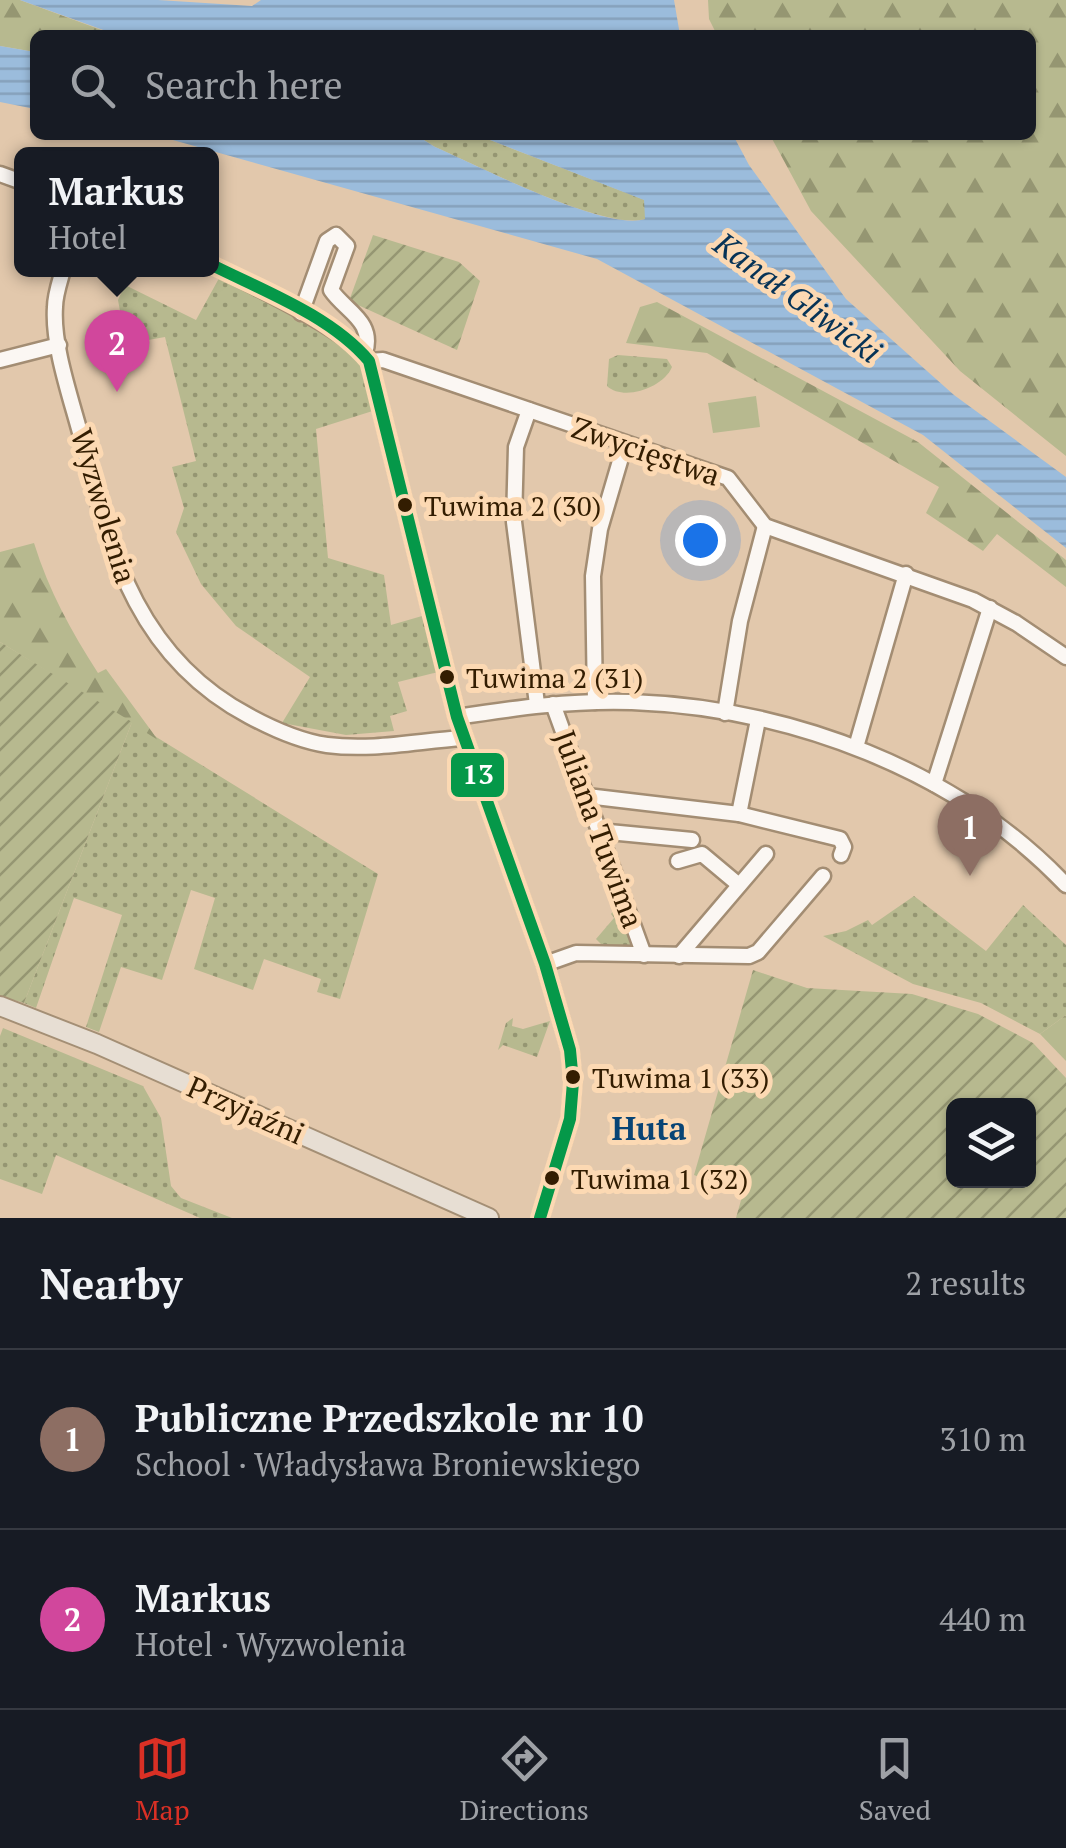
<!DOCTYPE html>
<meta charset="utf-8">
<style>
:root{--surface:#171b24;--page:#20242c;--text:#f1f3f6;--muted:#9ea1a6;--line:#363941;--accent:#d93025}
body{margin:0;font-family:"PT Serif",serif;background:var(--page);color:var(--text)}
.controls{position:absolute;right:30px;bottom:30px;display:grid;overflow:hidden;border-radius:15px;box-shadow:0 2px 8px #0004}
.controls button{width:90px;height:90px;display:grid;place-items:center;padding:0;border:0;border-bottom:2px solid var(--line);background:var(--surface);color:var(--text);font:50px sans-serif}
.you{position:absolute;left:700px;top:540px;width:35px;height:35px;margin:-25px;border:8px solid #fff;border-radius:50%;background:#1a73e8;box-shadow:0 0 0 15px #1a73e833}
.badge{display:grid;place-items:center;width:65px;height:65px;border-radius:50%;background:var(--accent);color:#fff;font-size:32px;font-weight:700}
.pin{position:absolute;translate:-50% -82px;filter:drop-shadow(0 2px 5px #0008)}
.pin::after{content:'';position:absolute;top:52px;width:35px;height:30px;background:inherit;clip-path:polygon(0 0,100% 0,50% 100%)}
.popup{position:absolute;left:14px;top:147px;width:205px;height:130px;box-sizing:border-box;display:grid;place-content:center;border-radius:15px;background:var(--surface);filter:drop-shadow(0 2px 8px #0005);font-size:32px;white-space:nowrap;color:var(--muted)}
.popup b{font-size:38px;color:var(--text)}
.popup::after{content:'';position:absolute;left:50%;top:100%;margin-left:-20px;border:20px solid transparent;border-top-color:var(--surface)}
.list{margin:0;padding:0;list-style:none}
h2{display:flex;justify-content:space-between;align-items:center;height:130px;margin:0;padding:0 40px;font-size:42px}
h2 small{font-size:32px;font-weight:400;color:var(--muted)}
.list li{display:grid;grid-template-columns:65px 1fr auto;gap:30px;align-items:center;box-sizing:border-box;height:180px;padding:0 40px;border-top:2px solid var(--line)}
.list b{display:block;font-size:38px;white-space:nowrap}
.list p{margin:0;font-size:32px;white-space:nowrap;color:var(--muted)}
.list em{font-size:32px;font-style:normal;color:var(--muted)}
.icon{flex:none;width:55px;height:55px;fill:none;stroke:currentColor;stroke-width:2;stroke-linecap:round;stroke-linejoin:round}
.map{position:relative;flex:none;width:1066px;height:1218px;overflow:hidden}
.search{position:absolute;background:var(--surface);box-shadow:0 2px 8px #0004;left:30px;right:30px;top:30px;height:110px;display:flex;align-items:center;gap:25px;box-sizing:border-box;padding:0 35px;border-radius:15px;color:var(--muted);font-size:38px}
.sheet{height:490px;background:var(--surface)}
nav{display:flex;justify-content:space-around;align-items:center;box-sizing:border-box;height:140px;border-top:2px solid var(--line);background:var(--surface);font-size:28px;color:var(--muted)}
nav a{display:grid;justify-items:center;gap:5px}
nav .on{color:var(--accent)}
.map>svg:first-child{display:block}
.grass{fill:url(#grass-dots)}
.forest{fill:url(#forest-firs)}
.garden{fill:url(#garden-furrows);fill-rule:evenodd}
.pitch{fill:#b7b98f}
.water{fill:url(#water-rules)}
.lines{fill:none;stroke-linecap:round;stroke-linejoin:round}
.minor-casing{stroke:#a38d73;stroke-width:19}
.major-casing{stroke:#a48f75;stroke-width:22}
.minor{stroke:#fbf7f3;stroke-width:14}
.major{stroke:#e7ded3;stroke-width:18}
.bus-1-casing{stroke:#fcd9b3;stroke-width:20}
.bus-1{stroke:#059849;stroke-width:12}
.bus-dot{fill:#331d01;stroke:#fcd9b3;stroke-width:4}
.labels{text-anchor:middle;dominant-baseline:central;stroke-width:10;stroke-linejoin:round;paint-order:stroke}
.bus-label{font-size:28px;fill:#331d01;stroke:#fcd9b3;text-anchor:start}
.street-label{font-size:30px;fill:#331d01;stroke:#fcd9b3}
.water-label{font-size:32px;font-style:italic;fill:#063357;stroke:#fcd9b3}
.neighbourhood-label{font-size:32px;font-weight:bold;fill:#084475;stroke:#fcd9b3}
.line-badge{stroke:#fcd9b3;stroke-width:4}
.badge-label{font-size:28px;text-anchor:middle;font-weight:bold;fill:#fff}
</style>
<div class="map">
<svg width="1066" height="1218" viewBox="0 0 1066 1218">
<defs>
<pattern id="grass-dots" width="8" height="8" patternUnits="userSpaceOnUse" patternTransform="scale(2.5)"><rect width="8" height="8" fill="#b7b98f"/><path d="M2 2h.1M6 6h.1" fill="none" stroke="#959672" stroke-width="1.8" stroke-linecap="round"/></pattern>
<pattern id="forest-firs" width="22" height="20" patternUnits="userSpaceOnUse" patternTransform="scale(2.5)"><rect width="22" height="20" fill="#b7b98f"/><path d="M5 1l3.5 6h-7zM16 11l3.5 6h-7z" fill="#959672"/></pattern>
<pattern id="garden-furrows" width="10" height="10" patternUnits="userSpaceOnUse" patternTransform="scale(2.5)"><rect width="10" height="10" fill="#b7b98f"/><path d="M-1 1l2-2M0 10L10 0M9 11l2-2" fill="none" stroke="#959672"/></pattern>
<pattern id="water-rules" width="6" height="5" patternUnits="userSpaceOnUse" patternTransform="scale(2.5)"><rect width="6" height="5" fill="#9bbcdc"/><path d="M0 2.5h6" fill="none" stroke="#86a1bb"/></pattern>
</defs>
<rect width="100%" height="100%" fill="#e2c8ac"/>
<g class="grass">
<path d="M416 135H477L645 200V219C604 231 479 166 435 147Z"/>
<polygon points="223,271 365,353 382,408 316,429 328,558 384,575 391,625 422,616 438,672 398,682 407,711 390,716 394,731 346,735 282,723 310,677 236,626 201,584 176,532 184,508 172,467 196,461 165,337 126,344 118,300 125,285 196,320"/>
<path d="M618 355 667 359 672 367C664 387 624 402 607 386L609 359Z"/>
<polygon points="132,722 378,874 340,999 317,992 321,979 264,959 253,990 194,969 215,898 191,890 162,980 121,967 99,1032 86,1027 122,915 74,898 36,1008 24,1003"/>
<polygon points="914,896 986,951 1023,905 1066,945 1066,1015 1040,1034 981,1003 913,984 823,936 846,931 868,920 872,925"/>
<polygon points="616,907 623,912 634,940 631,946 596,951 601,944 596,939 614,918 611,914"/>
<polygon points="513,1018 512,1026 523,1029 550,1021 537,1057 503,1045 498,1050 506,1023"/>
<polygon points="3,1028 143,1086 161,1118 171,1186 181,1198 232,1218 200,1218 56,1155 42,1194 0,1179 0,1036"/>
</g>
<g class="forest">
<polygon points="0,0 20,0 107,32 102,35 35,35 35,52 0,46"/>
<polygon points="708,0 1066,0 1066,456 960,371 811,211 770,135 1031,135 1031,35 717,35 709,19"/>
<polygon points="657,302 918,442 1066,560 1066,587 997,534 983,551 926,513 939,487 707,353 626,343 640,307"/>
<path d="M34 543C49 591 71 631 98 673L106 669 158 740 0 642V552Z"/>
<polygon points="1066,1015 1066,1061 1040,1034"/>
</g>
<g class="garden">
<polygon points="373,235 459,262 480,281 457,350 349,301"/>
<polygon points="0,642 132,722 24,1003 0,996"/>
<path d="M753 970 807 988 912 994 978 1014 1033 1043 1066 1078V1218H736L743 1193 694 1175ZM954 1106H1028V1180H954Z"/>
</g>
<polygon class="pitch" points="756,396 760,427 713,433 708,403"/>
<g class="water">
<polygon points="20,0 158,0 252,6 261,0 674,0 680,35 102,35 106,31"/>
<polygon points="0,46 35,52 35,109 0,102"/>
<path d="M155 135H416L435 147C477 165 606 232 645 219L644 200 477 135H733L749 165 846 299 954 395 1066 477V548L923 435 597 259Z"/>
</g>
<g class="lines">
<g class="minor-casing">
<g id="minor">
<polyline points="0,174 22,182"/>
<path d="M212 265C245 282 354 333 369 361L457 717 545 964 570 1050 573 1082 570 1119 540 1218"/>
<path d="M63 270C60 281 55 295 55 307 52 349 74 406 84 448 111 558 141 659 249 716 273 729 299 741 327 745 372 751 418 741 463 738"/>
<path d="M301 313 327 241 336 235 347 246 331 290C345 311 375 321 365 353"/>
<polyline points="0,360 59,345"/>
<polyline points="369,361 383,360 728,478 765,526 973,600 1016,623 1066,657"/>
<polyline points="529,410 516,447 514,522 537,704"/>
<polyline points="595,702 593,576 600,529 625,444"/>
<polyline points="553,704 644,955"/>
<polyline points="725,713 740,621 765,526"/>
<path d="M457 717C515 708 572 700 632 702 790 708 956 769 1066 885"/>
<polyline points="856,747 906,574"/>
<polyline points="934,784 990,608"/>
<polyline points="587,796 739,814 840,839 844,847 841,855"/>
<polyline points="739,814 758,720"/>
<polyline points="601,836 609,832 692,840"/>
<polyline points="678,861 702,854 739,885"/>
<polyline points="679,956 766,854"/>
<polyline points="545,964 576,953 749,956 758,952 823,876"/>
</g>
</g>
<g class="major-casing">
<polyline id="major" points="0,1006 97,1044 489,1218"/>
</g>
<use href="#minor" class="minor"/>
<use href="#major" class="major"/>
<g class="bus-1-casing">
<path id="bus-1" d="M212 265C264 291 331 316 369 361L457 717 545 964 570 1050 573 1082 570 1119 540 1218"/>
</g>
<use href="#bus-1" class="bus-1"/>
</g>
<g class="bus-dot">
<circle cx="405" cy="505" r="9"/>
<circle cx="447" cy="677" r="9"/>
<circle cx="573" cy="1077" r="9"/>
<circle cx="552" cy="1178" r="9"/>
</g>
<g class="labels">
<g class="bus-label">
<text x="424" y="505">Tuwima 2 (30)</text>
<text x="466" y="677">Tuwima 2 (31)</text>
<text x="592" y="1077">Tuwima 1 (33)</text>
<text x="571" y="1178">Tuwima 1 (32)</text>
</g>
<g class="street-label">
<text transform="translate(646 451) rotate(19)">Zwycięstwa</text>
<text transform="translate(104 506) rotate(73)">Wyzwolenia</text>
<text transform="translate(599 829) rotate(70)">Juliana Tuwima</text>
<text transform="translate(246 1110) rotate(24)">Przyjaźni</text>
</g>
<g class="water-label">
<text transform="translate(798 297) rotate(36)">Kanał Gliwicki</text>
</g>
<g class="neighbourhood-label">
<text x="649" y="1128">Huta</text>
</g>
</g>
<rect class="line-badge" x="449" y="751" width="57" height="48" rx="10" fill="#059849"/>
<g class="badge-label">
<text x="478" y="784">13</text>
</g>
</svg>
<div class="controls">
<button><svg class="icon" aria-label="layers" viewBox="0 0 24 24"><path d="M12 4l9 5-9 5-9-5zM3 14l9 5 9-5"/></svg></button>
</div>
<div class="you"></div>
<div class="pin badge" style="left:970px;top:876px;background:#8d6e63">1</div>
<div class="pin badge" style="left:117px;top:392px;background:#d1479c">2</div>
<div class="popup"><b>Markus</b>Hotel</div>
<div class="search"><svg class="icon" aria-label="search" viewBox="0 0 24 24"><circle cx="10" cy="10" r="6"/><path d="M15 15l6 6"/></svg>Search here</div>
</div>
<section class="sheet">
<h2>Nearby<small>2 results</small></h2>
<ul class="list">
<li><span class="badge" style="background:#8d6e63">1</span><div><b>Publiczne Przedszkole nr 10</b><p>School · Władysława Broniewskiego</p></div><em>310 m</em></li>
<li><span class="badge" style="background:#d1479c">2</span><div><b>Markus</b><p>Hotel · Wyzwolenia</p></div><em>440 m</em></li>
</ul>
</section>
<nav>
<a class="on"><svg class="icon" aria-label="map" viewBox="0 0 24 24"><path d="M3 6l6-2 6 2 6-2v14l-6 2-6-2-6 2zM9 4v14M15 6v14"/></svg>Map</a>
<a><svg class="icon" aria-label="directions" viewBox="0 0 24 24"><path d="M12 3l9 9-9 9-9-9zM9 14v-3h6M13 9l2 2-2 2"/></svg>Directions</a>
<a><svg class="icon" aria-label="saved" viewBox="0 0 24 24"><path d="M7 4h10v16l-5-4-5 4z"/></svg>Saved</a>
</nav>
